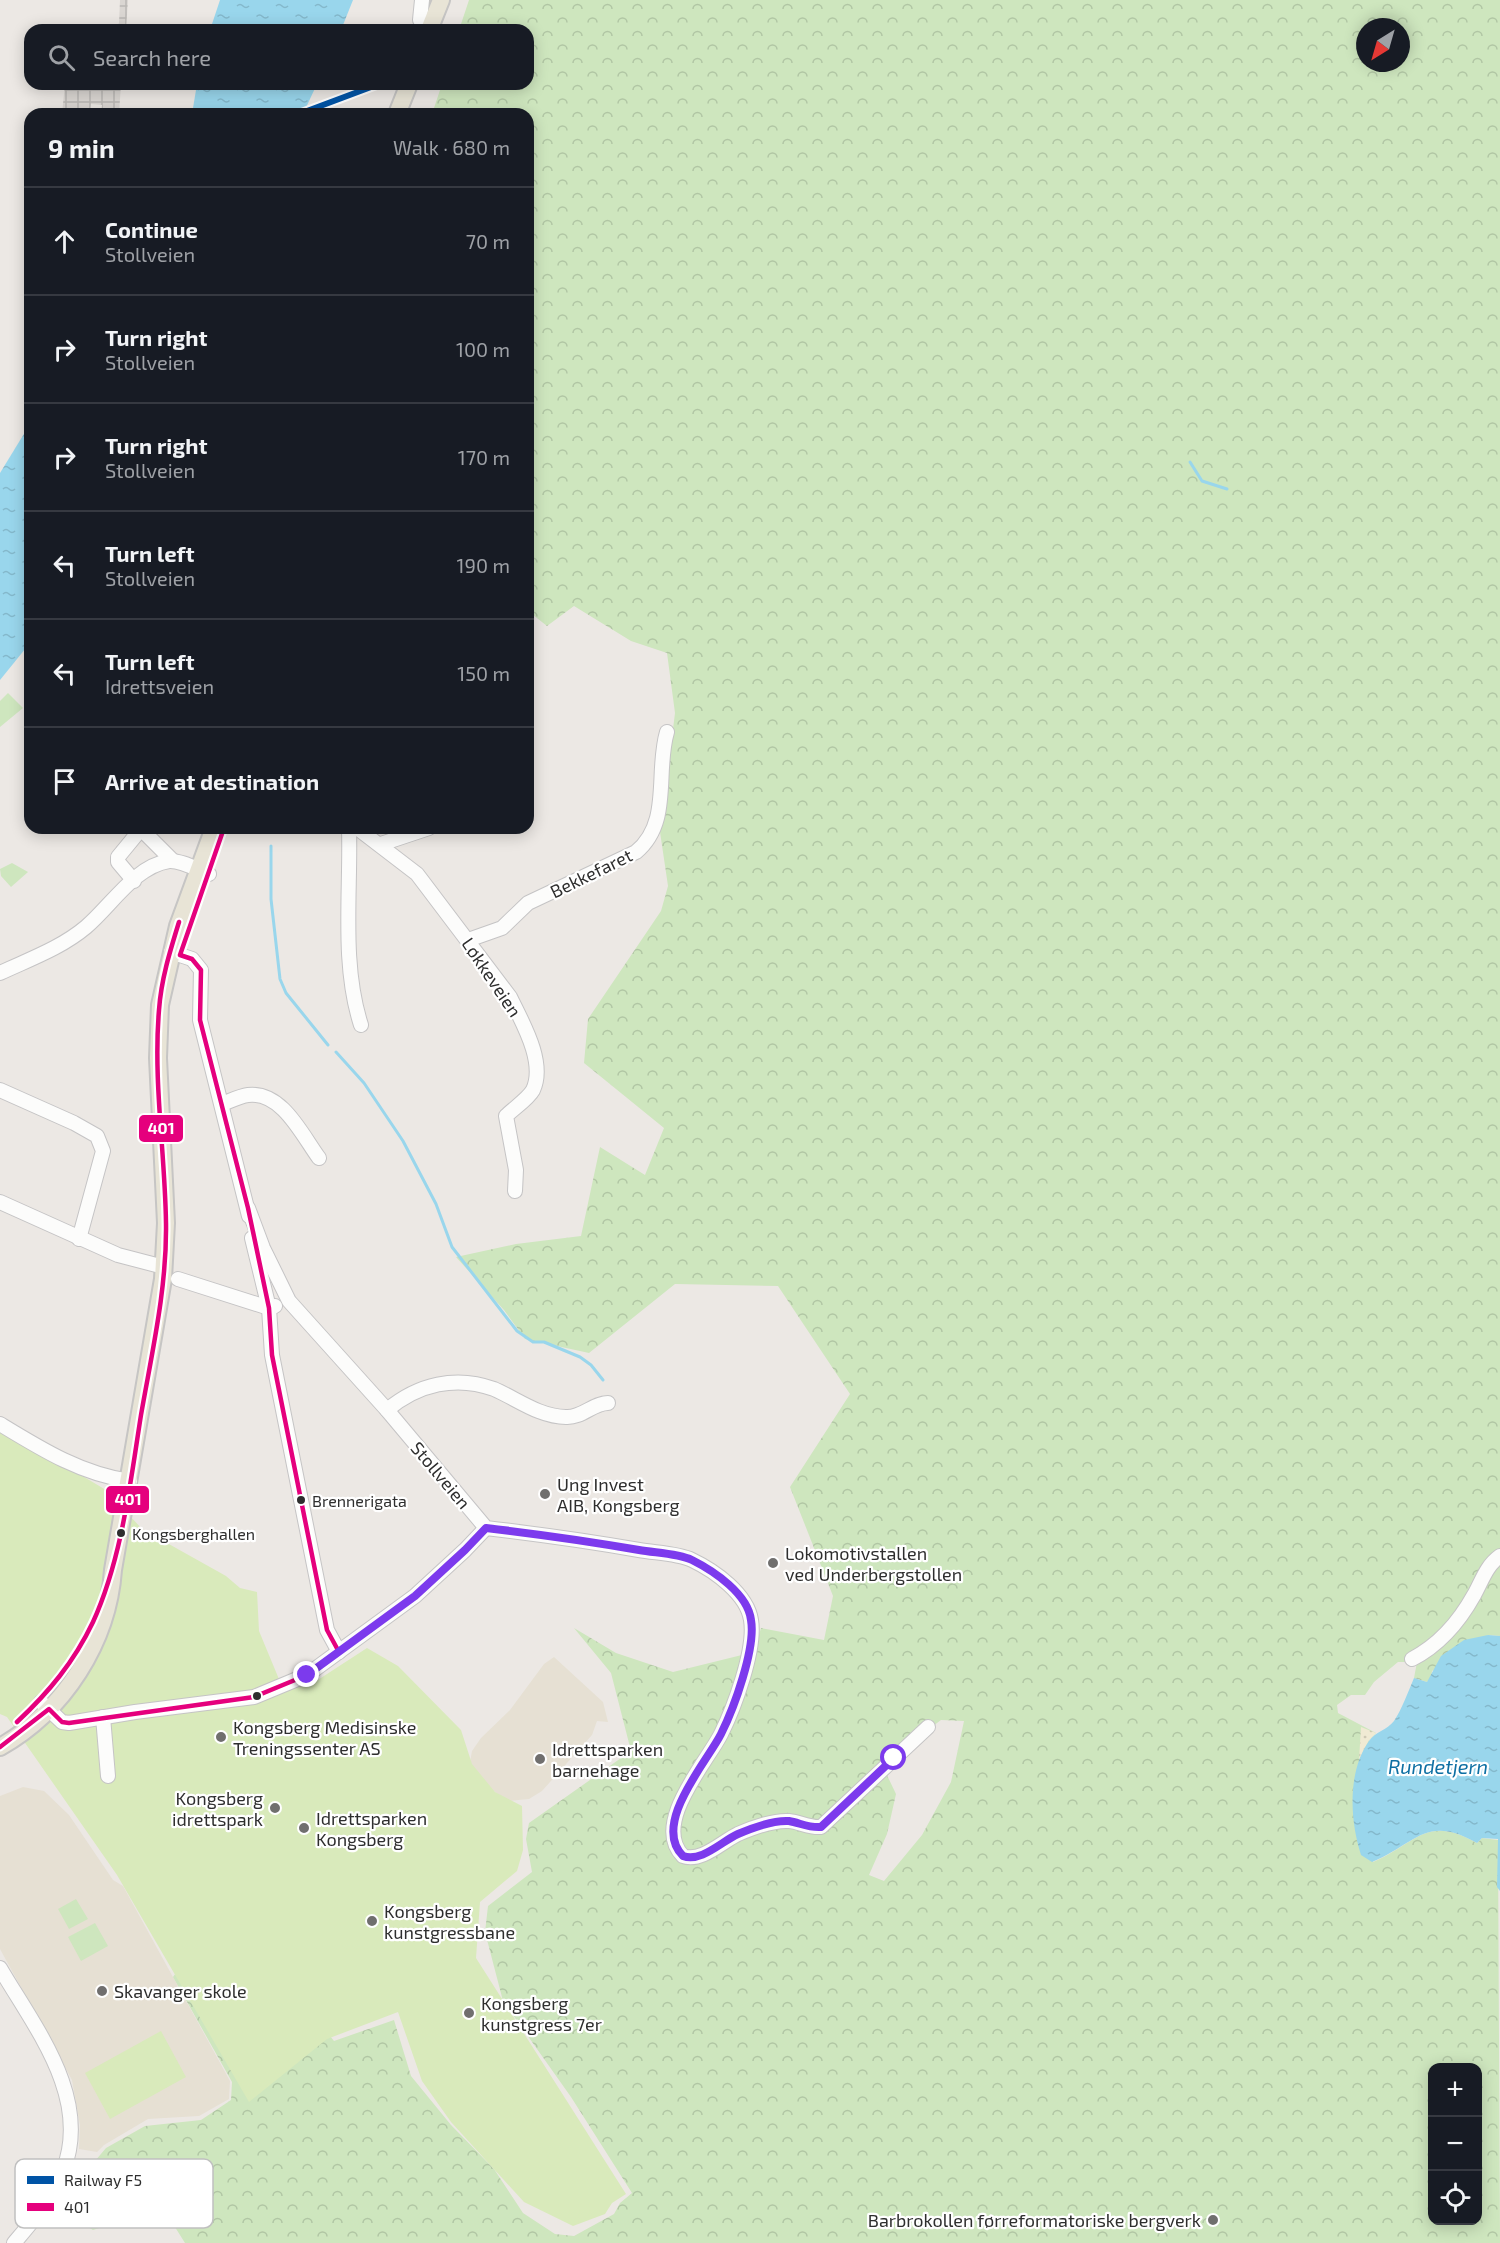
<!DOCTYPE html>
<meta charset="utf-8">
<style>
:root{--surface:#171b24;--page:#20242c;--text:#f1f3f6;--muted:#9ea1a6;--line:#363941}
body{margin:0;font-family:"Exo 2",sans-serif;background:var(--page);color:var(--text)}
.controls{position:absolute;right:18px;bottom:18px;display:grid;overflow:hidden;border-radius:12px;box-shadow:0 3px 15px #0003}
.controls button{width:54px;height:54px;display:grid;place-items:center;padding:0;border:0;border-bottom:2px solid var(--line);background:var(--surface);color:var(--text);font:30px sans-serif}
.compass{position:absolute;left:1356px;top:18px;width:54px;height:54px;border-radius:50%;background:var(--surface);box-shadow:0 3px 15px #0003;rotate:217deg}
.stop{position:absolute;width:18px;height:18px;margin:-14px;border:4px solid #7c3aed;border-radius:50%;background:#fff}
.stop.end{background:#7c3aed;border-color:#fff;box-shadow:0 2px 6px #0008}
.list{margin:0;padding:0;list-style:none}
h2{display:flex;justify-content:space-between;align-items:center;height:78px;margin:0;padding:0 24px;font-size:26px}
h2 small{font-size:20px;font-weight:400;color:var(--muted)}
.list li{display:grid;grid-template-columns:39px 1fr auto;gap:18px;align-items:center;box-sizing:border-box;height:108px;padding:0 24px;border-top:2px solid var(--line)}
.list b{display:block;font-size:22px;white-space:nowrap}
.list p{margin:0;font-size:20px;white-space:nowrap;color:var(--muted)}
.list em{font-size:20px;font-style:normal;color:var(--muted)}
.icon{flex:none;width:33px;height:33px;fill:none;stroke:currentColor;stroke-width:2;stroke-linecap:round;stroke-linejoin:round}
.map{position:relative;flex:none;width:1500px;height:2243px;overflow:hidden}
.search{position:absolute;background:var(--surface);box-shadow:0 3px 15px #0003;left:24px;top:24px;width:510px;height:66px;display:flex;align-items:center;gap:15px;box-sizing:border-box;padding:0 21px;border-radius:18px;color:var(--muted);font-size:22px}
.panel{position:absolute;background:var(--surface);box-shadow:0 3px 15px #0003;left:24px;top:108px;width:510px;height:726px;border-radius:18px}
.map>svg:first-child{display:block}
.education{fill:#e6e0d3}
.forest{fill:url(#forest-crowns);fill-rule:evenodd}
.sand{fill:url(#sand-dots)}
.park{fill:#cee6be}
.pitch{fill:#d9eabb}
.plaza{fill:url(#plaza-grid)}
.water{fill:url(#water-ripples)}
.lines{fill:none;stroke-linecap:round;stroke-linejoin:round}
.stream{stroke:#99d6ec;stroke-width:3}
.minor-casing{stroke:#c5c4c5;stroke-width:16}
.major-casing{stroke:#c6c5c4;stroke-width:20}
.minor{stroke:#fcfcfb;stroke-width:14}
.major{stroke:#e8e4d6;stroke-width:16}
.bus-1-casing{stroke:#fff;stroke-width:9}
.bus-1{stroke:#e5007d;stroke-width:4.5}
.rail-1-casing{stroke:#fff;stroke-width:10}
.rail-1{stroke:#0054a6;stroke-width:6}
.route{stroke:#7c3aed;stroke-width:8}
.poi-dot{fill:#706f6e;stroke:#fff;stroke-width:2}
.bus-dot{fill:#2e2e2e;stroke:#fff;stroke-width:2}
.labels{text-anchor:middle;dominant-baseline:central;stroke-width:4.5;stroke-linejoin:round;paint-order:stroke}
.bus-label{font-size:16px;fill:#2e2e2e;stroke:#fff;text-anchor:start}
.street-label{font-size:18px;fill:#2e2e2e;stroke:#fff}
.poi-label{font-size:18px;fill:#2e2e2e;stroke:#fff;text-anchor:start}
.water-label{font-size:20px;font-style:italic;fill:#0d6fa3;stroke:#fff}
.key{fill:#fff;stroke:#c0c0c0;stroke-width:1.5}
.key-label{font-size:16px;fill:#2e2e2e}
.line-badge{stroke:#fff;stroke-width:2}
.badge-label{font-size:16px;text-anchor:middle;font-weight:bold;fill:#fff}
</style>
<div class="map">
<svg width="1500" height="2243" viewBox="0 0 1500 2243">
<defs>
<pattern id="forest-crowns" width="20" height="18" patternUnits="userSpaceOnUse" patternTransform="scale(1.5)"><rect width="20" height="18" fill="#cee6be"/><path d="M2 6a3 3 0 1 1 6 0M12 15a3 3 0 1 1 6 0" fill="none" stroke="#b1c6a4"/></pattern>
<pattern id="sand-dots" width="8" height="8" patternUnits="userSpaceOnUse" patternTransform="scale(1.5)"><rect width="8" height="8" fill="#f0ead3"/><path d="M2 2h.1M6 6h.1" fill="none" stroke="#cec9b5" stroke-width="1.8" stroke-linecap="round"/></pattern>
<pattern id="plaza-grid" width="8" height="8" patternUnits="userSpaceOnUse" patternTransform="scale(1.5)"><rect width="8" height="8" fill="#dad6d2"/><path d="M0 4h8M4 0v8" fill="none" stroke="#bbb8b5"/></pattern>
<pattern id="water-ripples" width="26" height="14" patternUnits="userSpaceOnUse" patternTransform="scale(1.5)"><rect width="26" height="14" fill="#99d6ec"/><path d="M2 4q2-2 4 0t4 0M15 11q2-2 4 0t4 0" fill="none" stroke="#84b8cb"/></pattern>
</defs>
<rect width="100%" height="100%" fill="#ece8e4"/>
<g class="education">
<polygon points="554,1657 603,1702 608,1722 597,1721 592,1735 542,1791 529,1799 507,1801 490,1788 470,1762 472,1751 481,1738 510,1710 544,1664"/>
<polygon points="23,1787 44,1791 69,1815 113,1880 123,1886 230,2081 229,2099 199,2116 148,2119 104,2145 97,2152 79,2149 80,2125 72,2080 0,1949 0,1796"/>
</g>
<path class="forest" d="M469 0H1500V1636L1488 1635 1432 1671 1431 1679 1427 1682 1414 1678 1417 1662H1398L1374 1682 1365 1695H1351L1337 1705 1338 1713 1376 1733 1369 1740 1373 1862C1417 1843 1426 1814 1477 1843L1482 1838 1498 1840 1500 2243H185L163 2208 93 2230 62 2212 63 2193 78 2181 106 2148 145 2126 201 2120 231 2100 232 2082 173 1977 198 1942 311 2012 334 2041 394 2020 411 2076 451 2125 494 2169 523 2213 555 2234 574 2236 614 2214 620 2203 632 2193 571 2097 503 2001 485 1932 488 1906 532 1872 526 1839 529 1823 631 1751 611 1673 574 1628 616 1653 673 1672 754 1652 761 1628 824 1640 833 1596 790 1487 850 1394 778 1286 675 1284 589 1353 525 1339 504 1310 456 1257 516 1244 581 1236 600 1147 645 1175 664 1128 584 1063 588 1019 661 911 668 886 660 832 675 713 667 653 631 641 574 606 547 626 528 611V114H432L442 84H528V30H459ZM1365 27H1401V63H1365ZM941 1720 964 1721 951 1782 922 1835 884 1881 869 1875 887 1834 896 1794 885 1771 896 1754ZM1432 2068H1478V2220H1432Z"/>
<polygon class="sand" points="1361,1727 1376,1733 1369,1740 1359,1760"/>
<g class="park">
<polygon points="8,693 23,708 0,727 0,701"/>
<polygon points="12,863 28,872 11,887 1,876 0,869"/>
<polygon points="76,1899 88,1919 69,1929 58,1909"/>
<polygon points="95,1923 108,1946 81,1961 68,1937"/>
</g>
<g class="pitch">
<polygon points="0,1427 106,1490 142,1529 226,1576 240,1588 257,1592 259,1631 281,1684 307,1687 367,1648 398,1666 461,1730 472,1764 495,1792 522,1806 523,1850 517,1871 480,1902 476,1958 626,2194 612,2203 605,2214 573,2226 524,2202 451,2122 422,2081 398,2012 327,2039 249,2102 117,1875 7,1717 0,1714"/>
<polygon points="161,2031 186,2077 110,2119 85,2073"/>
</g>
<g class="plaza">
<polygon points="120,0 128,0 126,30 114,30 119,23"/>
<polygon points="65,84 121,84 119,114 101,114 102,105 91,104 90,114 62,114"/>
</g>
<g class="water">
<polygon points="220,0 353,0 341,30 210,30"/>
<polygon points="197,84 317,84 303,114 192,114"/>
<polygon points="30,424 30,643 0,680 0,473"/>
<path d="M1488 1635 1500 1636V1891L1497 1887 1498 1839 1482 1838 1477 1843C1426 1814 1417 1843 1372 1862L1361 1855C1350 1821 1347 1772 1369 1741 1375 1732 1387 1730 1394 1721 1402 1709 1408 1692 1414 1678L1427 1682 1441 1656 1464 1640Z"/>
</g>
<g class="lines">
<g class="stream">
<polyline points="1190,462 1202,481 1227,489"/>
<polyline points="271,846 271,899 280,979 286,993 328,1045"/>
<polyline points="336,1052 364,1083 403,1141 436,1204 452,1247 517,1331 533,1342 544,1342 580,1357 591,1365 603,1380"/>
</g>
<g class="minor-casing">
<g id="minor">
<polyline points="420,20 422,0"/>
<polyline points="140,828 172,860"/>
<path d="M349 828C351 892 341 963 361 1025"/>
<path d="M357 828 417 874 510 997C522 1022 546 1062 533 1090 528 1099 514 1108 506 1116L516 1170 515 1191"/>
<polyline points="381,844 429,828"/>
<polyline points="134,881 118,862 118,857 141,829"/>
<path d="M468 940 502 928 528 903 636 852C672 822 655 772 667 732"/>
<polyline points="171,952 192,959 201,970 200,1020 249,1216"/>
<path d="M0 973C30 959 61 948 86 927 111 906 135 866 169 861 181 860 198 870 209 874"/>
<polyline points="0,1090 74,1123 97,1136 103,1151 79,1239"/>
<path d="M222 1104C230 1101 240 1096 248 1095 282 1091 302 1135 319 1158"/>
<polyline points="0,1202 118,1255 164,1267"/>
<path d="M248 1208 263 1248 289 1301 387 1410 486 1528C537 1534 588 1541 639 1550 655 1553 677 1553 692 1560 715 1571 747 1594 751 1620 756 1649 734 1708 721 1734 707 1762 651 1824 683 1856 701 1863 723 1841 738 1834 752 1828 774 1820 789 1821 800 1822 809 1828 821 1827L928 1727"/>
<polyline points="252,1238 269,1308 272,1355 327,1630 339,1652"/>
<polyline points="178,1279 269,1308 275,1306"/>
<path d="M387 1410C418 1384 456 1375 494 1389 517 1399 540 1417 566 1417 582 1418 593 1403 608 1403"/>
<path d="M0 1424C41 1449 81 1474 130 1481"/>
<path d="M1412 1659C1439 1645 1459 1622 1474 1595 1482 1581 1486 1566 1500 1556"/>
<polyline points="41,1702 62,1722 69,1723 135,1712 254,1697 307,1675 415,1596 465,1550 486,1528"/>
<polyline points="103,1717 108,1776"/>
<path d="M0 1968C35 2028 92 2098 63 2171 53 2198 32 2222 14 2243"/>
</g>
</g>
<g class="major-casing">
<g id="major">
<polyline points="429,30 441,0"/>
<polyline points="397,114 409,84"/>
<path d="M0 1747C64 1711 108 1642 113 1570L163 1279 166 1223 158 1058 160 1005 178 926 214 828"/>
</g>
</g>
<use href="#minor" class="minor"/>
<use href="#major" class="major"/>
<g class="bus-1-casing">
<g id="bus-1">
<path d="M17 1722C49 1692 74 1662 93 1622 122 1558 130 1484 141 1415 152 1352 167 1288 166 1223 165 1152 153 1081 159 1010 161 980 170 951 179 922"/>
<polyline points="0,1747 49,1709 62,1722 69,1723 254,1697 307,1675 339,1652 327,1630 272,1355 269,1308 248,1208 200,1020 201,970 192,959 180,955 224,828"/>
</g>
</g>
<use href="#bus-1" class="bus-1"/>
<g class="rail-1-casing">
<polyline id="rail-1" points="299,114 379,84"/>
</g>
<use href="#rail-1" class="rail-1"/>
</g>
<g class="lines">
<path class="route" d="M307 1675 415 1596 465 1550 486 1528C537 1534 588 1541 639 1550 655 1553 677 1553 692 1560 714 1571 748 1594 751 1620 756 1648 734 1708 721 1734 707 1762 651 1824 683 1856 701 1863 722 1841 738 1834 752 1828 774 1820 789 1821 800 1823 809 1828 821 1827L894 1758"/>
</g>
<g class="poi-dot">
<circle cx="545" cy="1494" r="6"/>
<circle cx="773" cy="1563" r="6"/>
<circle cx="221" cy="1737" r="6"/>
<circle cx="540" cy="1759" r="6"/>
<circle cx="275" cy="1808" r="6"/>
<circle cx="304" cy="1828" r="6"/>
<circle cx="372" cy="1921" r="6"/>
<circle cx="102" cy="1991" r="6"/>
<circle cx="469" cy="2013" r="6"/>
<circle cx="1213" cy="2220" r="6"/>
</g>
<g class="bus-dot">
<circle cx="301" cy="1500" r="5"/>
<circle cx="121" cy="1533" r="5"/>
<circle cx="257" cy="1696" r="5"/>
</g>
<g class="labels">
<g class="bus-label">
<text x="312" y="1500">Brennerigata</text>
<text x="132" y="1533">Kongsberghallen</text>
</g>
<g class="street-label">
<text transform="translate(591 873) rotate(-26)">Bekkefaret</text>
<text transform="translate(492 977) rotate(56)">Løkkeveien</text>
<text transform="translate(441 1475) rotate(50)">Stollveien</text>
</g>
<g class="poi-label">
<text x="557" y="1484">Ung Invest<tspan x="557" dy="21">AIB, Kongsberg</tspan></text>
<text x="785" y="1553">Lokomotivstallen<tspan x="785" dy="21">ved Underbergstollen</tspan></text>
<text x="233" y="1727">Kongsberg Medisinske<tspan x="233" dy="21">Treningssenter AS</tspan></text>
<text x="552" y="1749">Idrettsparken<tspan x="552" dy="21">barnehage</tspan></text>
<text x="263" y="1798" text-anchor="end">Kongsberg<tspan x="263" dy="21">idrettspark</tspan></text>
<text x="316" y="1818">Idrettsparken<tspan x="316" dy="21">Kongsberg</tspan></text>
<text x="384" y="1911">Kongsberg<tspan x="384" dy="21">kunstgressbane</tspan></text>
<text x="114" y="1991">Skavanger skole</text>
<text x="481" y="2003">Kongsberg<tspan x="481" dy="21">kunstgress 7er</tspan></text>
<text x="1201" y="2220" text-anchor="end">Barbrokollen førreformatoriske bergverk</text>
</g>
<g class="water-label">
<text x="1438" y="1766">Rundetjern</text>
</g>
</g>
<rect x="15" y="2159" width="198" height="69" rx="9" class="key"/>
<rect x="27" y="2176" width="27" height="8" fill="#0054a6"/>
<rect x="27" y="2203" width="27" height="8" fill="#e5007d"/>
<g class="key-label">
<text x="64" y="2186">Railway F5</text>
<text x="64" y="2213">401</text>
</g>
<g class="line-badge">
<rect x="138" y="1114" width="46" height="29" rx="6" fill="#e5007d"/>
<rect x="105" y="1485" width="45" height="29" rx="6" fill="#e5007d"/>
</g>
<g class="badge-label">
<text x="161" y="1134">401</text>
<text x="128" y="1505">401</text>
</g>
</svg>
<div class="controls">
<button>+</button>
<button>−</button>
<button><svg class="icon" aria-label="locate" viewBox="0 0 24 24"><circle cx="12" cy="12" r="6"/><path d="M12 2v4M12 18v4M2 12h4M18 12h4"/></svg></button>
</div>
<svg class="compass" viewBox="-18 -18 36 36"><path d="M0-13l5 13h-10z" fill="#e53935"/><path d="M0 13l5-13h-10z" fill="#9ea1a6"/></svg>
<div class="stop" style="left:894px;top:1758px"></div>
<div class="stop end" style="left:307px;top:1675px"></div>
<div class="search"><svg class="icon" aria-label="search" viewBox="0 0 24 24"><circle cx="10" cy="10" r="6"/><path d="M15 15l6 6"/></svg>Search here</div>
<section class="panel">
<h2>9 min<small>Walk · 680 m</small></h2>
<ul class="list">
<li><svg class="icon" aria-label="ahead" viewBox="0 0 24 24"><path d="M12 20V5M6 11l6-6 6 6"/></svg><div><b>Continue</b><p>Stollveien</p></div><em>70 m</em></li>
<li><svg class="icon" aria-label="right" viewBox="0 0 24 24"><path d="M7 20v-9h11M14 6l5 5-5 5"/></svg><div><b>Turn right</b><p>Stollveien</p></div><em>100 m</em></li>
<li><svg class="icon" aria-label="right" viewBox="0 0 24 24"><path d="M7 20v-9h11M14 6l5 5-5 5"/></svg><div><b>Turn right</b><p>Stollveien</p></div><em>170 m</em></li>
<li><svg class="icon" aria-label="left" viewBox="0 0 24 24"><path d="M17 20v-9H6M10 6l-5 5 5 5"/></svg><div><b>Turn left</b><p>Stollveien</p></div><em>190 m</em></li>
<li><svg class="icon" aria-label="left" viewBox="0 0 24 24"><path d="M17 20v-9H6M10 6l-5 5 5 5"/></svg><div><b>Turn left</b><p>Idrettsveien</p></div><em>150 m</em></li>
<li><svg class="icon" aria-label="arrive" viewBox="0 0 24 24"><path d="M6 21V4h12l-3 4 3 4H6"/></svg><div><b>Arrive at destination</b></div></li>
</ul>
</section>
</div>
